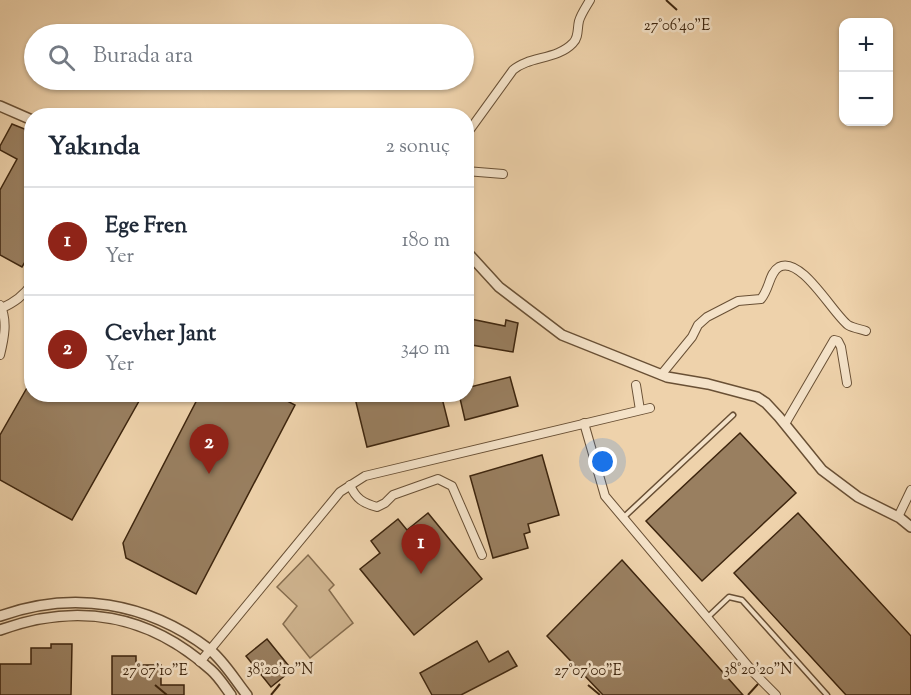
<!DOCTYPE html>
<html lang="tr">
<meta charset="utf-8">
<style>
:root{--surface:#fff;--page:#f6f6f7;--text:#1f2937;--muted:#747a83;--line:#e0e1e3;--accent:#8f2418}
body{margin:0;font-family:"Sorts Mill Goudy",serif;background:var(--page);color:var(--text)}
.controls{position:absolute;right:18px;top:18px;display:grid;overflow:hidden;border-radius:12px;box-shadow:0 2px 4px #0004}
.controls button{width:54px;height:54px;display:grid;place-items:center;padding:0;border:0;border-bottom:2px solid var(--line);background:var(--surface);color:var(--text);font:30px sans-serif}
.you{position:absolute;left:603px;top:462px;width:21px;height:21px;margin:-15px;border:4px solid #fff;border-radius:50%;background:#1a73e8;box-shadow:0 0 0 9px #1a73e833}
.badge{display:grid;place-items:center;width:39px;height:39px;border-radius:50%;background:var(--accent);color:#fff;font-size:20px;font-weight:700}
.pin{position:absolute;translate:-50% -50px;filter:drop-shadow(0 2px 3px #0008)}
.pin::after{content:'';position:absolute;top:32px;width:21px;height:18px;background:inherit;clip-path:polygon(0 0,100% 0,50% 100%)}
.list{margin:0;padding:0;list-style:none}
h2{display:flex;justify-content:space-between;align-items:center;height:78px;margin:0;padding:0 24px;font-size:26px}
h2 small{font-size:20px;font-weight:400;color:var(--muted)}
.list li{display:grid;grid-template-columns:39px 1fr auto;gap:18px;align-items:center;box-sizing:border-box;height:108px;padding:0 24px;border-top:2px solid var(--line)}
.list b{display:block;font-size:22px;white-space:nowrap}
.list p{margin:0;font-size:20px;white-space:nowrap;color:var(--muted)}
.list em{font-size:20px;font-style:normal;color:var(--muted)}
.icon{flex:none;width:33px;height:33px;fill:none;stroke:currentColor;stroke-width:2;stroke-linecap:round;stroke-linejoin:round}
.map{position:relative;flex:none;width:911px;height:695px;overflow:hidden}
.search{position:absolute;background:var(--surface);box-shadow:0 2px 4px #0004;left:24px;top:24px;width:450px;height:66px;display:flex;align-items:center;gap:15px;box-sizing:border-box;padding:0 21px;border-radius:33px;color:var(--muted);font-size:22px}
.panel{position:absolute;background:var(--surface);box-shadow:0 2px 4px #0004;left:24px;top:108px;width:450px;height:294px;border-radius:24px}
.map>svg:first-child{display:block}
.green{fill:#d0b590;stroke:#866d4f;stroke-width:1.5}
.building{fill:#997f60;stroke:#3d250e;stroke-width:1.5}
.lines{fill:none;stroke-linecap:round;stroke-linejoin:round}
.service-casing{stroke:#695035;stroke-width:7}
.minor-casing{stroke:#695035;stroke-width:10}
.tertiary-casing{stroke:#695035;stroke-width:12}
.service{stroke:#f4e2c8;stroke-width:4}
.minor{stroke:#f4e2c8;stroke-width:8}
.tertiary{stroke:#f4e2c8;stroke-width:9}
.ticks{fill:none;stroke:#3d250e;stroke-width:2}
.ticks-label{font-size:15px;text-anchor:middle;fill:#3d250e;stroke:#f4e2c8;stroke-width:5;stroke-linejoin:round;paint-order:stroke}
</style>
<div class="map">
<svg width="911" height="695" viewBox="0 0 911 695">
<rect width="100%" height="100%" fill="#eed2ab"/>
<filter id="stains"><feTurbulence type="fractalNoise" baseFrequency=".00333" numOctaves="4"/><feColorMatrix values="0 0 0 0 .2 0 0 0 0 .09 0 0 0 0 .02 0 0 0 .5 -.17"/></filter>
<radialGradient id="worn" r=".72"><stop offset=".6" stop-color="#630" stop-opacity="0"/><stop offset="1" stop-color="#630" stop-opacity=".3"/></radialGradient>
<polygon class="green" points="308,555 334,585 329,590 353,623 310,658 283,624 297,606 277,587"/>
<g class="building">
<polygon points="12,124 32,132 32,250 22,267 0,255 0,190 17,159 0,150 0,146"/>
<polygon points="466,318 505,326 506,320 518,323 513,352 466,344"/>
<polygon points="510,377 518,406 465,420 459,394 466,394 466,388"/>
<polygon points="32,379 32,394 143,394 72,520 0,480 0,435"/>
<polygon points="200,394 274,394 295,405 196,594 126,558 123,543"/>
<polygon points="354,394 441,394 449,426 367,447"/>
<polygon points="740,433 796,493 702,581 646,521"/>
<polygon points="542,455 559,515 528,524 530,532 524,534 528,548 493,558 470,476"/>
<polygon points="428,513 482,579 414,635 360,569 380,553 371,541 398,519 407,530"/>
<polygon points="798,513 911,636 911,695 846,695 734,573"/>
<polygon points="622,560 703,650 743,695 603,695 547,636"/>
<polygon points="267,639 292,670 271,687 246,656"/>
<polygon points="477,641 489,662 508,651 517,666 461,695 432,695 420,673"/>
<polygon points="51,644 72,644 71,695 0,695 0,664 31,664 31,648 51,648"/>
<polygon points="112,656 136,656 136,665 161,665 161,685 184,685 184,695 112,695"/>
</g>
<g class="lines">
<g class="service-casing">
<g id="service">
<polyline points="624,517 733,415"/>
<polyline points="708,617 729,597 742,600 827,695"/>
</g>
</g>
<g class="minor-casing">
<g id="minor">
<path d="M466 135 513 70C529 56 557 60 573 43 579 37 577 29 579 21 581 14 586 7 590 0"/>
<polyline points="466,171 503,174"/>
<path d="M0 305C8 320 4 339 0 355"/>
<path d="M2 308C15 302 23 296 32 284"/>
<path d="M661 375 692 337 698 325 707 317 738 301 761 299C770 288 769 273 779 267 801 255 833 314 848 325 853 328 860 329 866 331"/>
<polyline points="636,385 640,410"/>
<polyline points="584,423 605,496 754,673 776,695"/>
<polyline points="785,424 834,340 838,341 841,347 847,383"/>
<path d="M350 485C356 499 363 503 377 507L385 503 393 495 438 479 452 486 482 555"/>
<polyline points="898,517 911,490"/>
<polyline points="200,662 340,492 365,476 650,408"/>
</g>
</g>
<g class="tertiary-casing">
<g id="tertiary">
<polyline points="0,106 32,120"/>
<polyline points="466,251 499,287 562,335 667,377 708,384 757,397 766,403 779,417 822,470 858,497 900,518 911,527"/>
<path d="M0 616C73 590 147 602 209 649 224 661 235 680 247 695"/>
<path d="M0 630C77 602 149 614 211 670 219 677 225 687 231 695"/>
</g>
</g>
<use href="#service" class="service"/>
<use href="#minor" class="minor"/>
<use href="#tertiary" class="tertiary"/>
</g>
<path class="ticks" d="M666 0 677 10M155 685 167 695M588 685 600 695M271 695 280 684M748 695 758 684"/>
<g class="ticks-label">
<text x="677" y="30">27°06'40"E</text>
<text x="280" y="674">38°20'10"N</text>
<text x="758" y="674">38°20'20"N</text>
<text x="155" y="675">27°07'10"E</text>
<text x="588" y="675">27°07'00"E</text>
</g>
<rect width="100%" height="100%" filter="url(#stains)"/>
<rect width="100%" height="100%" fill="url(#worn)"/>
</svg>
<div class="controls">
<button>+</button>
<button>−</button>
</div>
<div class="you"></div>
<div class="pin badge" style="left:421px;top:574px">1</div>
<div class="pin badge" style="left:209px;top:474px">2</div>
<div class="search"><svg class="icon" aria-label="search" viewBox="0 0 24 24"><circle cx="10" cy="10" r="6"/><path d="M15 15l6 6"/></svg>Burada ara</div>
<section class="panel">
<h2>Yakında<small>2 sonuç</small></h2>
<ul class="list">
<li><span class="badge">1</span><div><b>Ege Fren</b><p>Yer</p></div><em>180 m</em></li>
<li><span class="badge">2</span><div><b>Cevher Jant</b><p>Yer</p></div><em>340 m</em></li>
</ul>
</section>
</div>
